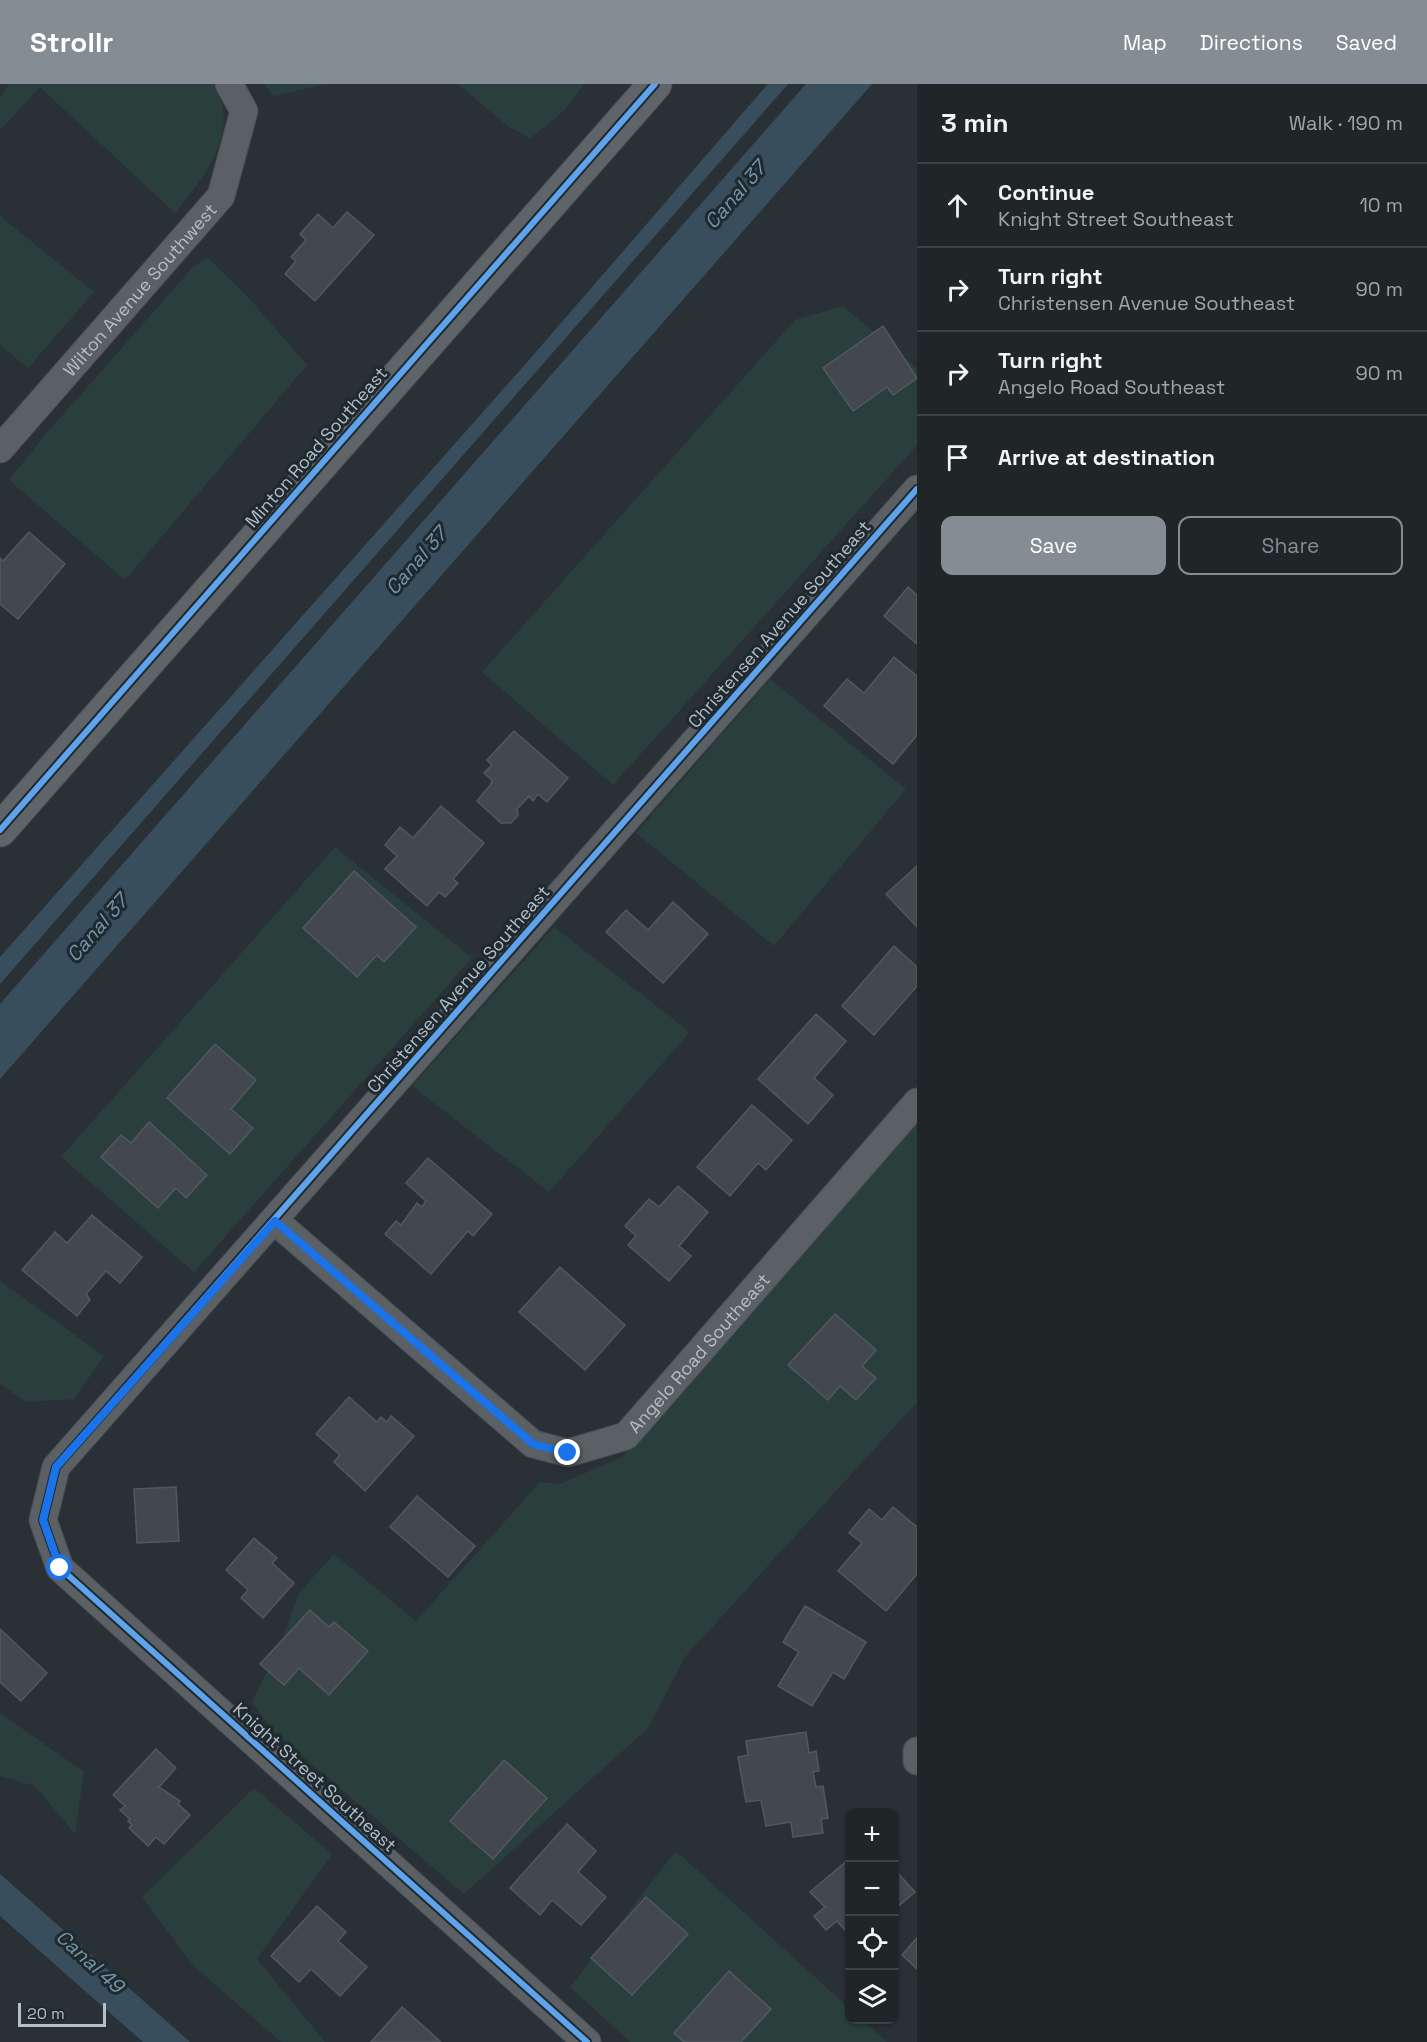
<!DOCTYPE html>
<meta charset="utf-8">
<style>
:root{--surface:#202528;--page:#2d3134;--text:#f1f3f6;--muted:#a2a5a8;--line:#3d4245;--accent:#848d94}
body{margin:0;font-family:"Space Grotesk",sans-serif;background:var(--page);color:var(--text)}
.controls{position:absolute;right:18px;bottom:18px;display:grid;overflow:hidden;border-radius:12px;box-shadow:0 2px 4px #0004}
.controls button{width:54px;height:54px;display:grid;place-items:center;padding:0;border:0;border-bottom:2px solid var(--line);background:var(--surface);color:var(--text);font:30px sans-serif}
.scale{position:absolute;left:18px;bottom:15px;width:88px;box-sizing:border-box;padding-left:6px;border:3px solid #b4bfc7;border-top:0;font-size:16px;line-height:21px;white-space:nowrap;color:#b4bfc7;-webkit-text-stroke:4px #1e2930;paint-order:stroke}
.stop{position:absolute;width:18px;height:18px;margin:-14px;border:4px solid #1a73e8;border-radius:50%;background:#fff}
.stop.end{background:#1a73e8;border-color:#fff;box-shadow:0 2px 6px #0008}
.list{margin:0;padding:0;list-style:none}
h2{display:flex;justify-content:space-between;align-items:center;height:78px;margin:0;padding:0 24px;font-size:26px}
h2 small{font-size:20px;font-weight:400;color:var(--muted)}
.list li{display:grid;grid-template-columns:39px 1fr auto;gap:18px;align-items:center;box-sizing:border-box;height:84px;padding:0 24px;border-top:2px solid var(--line)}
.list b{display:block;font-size:22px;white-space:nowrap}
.list p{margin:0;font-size:20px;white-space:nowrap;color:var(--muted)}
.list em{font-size:20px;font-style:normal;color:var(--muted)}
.actions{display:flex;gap:12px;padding:18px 24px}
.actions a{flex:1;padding:14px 0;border:2px solid var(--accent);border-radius:12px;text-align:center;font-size:21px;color:var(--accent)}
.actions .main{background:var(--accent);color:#fff}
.icon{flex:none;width:33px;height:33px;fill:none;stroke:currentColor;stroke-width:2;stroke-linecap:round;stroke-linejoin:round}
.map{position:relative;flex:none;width:917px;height:1958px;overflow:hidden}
header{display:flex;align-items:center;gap:36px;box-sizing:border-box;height:84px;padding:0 30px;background:var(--accent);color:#fff}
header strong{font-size:28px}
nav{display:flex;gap:33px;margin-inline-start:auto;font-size:21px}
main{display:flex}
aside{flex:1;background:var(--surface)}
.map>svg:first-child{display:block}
.green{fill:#2a3e3c}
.water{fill:#394e5d}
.building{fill:#42484d;stroke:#52595d;stroke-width:1.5}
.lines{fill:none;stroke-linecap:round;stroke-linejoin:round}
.street-casing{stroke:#484d51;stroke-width:29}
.secondary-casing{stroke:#484d51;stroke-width:35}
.street{stroke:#5a6064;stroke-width:27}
.secondary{stroke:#5e6468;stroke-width:33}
.cycleway-casing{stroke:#1e2930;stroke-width:10}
.cycleway{stroke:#60a3ed;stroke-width:6}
.route{stroke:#1a73e8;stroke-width:8}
.labels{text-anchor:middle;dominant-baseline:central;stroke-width:6;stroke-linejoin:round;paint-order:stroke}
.street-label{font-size:18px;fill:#b4bfc7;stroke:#1e2930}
.water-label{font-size:20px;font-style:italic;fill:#7795a8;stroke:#1e2930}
</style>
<header>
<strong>Strollr</strong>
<nav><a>Map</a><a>Directions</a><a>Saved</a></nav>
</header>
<main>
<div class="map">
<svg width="917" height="1958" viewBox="0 0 917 1958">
<rect width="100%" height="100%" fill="#2a3136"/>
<g class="green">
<path d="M9 0H213C243 45 204 94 175 129L40 3 0 46V14Z"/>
<polygon points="264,0 327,0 274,12"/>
<polygon points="458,0 584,0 565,26 530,54 509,43"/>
<polygon points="0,132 94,208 28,284 0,261"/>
<polygon points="208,174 248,213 307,281 125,496 9,396 45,351 194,182"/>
<polygon points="843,222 917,284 917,361 613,701 482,588 795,236"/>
<polygon points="770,595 906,705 774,862 636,749"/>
<polygon points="335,763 472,874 194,1188 61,1073"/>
<polygon points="554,843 690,948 549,1108 412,1002"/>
<polygon points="917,1035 917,1318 685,1573 648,1644 464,1810 275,1649 252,1618 282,1557 299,1509 334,1470 416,1537 540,1398 560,1400 622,1373"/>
<polygon points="0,1197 104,1272 74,1315 27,1318 0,1300"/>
<polygon points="0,1629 84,1688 75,1750 35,1702 0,1692"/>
<polygon points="254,1704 332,1770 257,1875 325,1958 281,1958 194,1882 142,1813"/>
<polygon points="676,1767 849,1924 850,1936 862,1936 887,1958 630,1958 570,1903"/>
</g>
<g class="water">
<polygon points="768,0 788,0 0,900 0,873 522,284"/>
<polygon points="806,0 872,0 0,995 0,920"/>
<polygon points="0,1790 190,1958 143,1958 0,1832"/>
</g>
<g class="building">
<polygon points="347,128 374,151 315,217 285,190 296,177 291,173 306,156 300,150 318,130 333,144"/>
<polygon points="883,242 917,294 893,311 887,303 853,327 823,284"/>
<polygon points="29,448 65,480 18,535 0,520 0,474 3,477"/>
<polygon points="908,503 917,511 917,560 884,532"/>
<polygon points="894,573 917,592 917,651 893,680 824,622 847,595 864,609"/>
<polygon points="514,647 568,694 547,718 538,710 533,717 529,712 517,725 518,731 511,739 501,739 477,717 491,700 492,696 484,689 492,681 487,676"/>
<polygon points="441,722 484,759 453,795 458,799 445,813 439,808 427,822 385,785 397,772 385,761 400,743 413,754"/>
<polygon points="917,782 917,843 886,810"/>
<polygon points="354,787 416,843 384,878 377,871 357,893 303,844"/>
<polygon points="673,818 708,850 663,899 606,848 626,826 648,846"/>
<polygon points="894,862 917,883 917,902 874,951 842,922"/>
<polygon points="816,930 846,957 814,994 833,1011 808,1040 758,995"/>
<polygon points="215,960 256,996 231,1025 253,1044 230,1070 167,1014"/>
<polygon points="752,1021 792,1056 766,1086 758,1079 730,1112 697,1083"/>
<polygon points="149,1038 207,1091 186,1114 176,1104 158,1124 101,1073 121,1051 131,1059"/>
<polygon points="428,1074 492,1130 473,1152 468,1147 431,1190 385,1150 396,1137 401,1141 417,1119 422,1123 426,1117 406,1099"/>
<polygon points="678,1102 708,1128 679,1162 691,1172 669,1197 628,1161 636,1152 625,1142 649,1115 659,1123"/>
<polygon points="92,1131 142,1173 120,1199 106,1187 86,1210 90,1216 77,1232 22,1186 55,1148 67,1159"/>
<polygon points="560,1183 625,1241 585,1286 519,1228"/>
<polygon points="835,1230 876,1266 862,1282 876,1294 856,1316 840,1302 828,1316 788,1281"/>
<polygon points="349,1313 377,1338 381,1333 387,1338 391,1332 414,1352 365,1407 334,1378 340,1371 316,1350"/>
<polygon points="176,1403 179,1457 137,1459 134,1405"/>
<polygon points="417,1412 475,1462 448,1493 390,1443"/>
<polygon points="893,1423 917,1443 917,1490 886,1527 838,1487 862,1459 849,1449 869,1425 882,1436"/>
<polygon points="254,1454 277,1474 272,1479 294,1499 263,1534 241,1514 248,1506 226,1486"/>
<polygon points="805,1522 866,1558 844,1595 833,1588 812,1622 778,1602 799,1568 783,1558"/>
<polygon points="310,1526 329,1543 334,1538 368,1567 329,1611 299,1584 284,1601 260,1580"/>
<polygon points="0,1545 47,1589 21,1617 0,1598"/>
<polygon points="806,1648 809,1669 816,1667 819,1687 813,1688 816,1703 823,1702 828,1734 821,1735 823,1749 793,1753 791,1738 766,1742 761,1716 746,1718 738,1673 748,1671 746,1657"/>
<polygon points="156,1665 176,1684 159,1703 180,1717 178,1720 190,1731 164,1760 156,1753 148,1762 129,1744 132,1741 128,1737 130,1735 120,1726 125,1722 113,1711"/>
<polygon points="504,1676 547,1714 493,1775 450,1737"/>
<polygon points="567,1740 596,1767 578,1788 606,1813 581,1841 552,1816 540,1831 510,1804"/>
<polygon points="850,1774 850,1852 837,1837 826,1846 814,1832 825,1823 810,1808"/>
<polygon points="895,1786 915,1808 894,1826 894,1786"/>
<polygon points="646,1813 688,1850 632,1911 591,1874"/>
<polygon points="317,1822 346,1848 338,1857 367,1883 340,1912 311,1885 299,1898 271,1872"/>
<polygon points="917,1854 917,1885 902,1871"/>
<polygon points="729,1887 771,1925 741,1958 684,1958 674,1949"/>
<polygon points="402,1923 441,1958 371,1958"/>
</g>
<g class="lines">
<g class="street-casing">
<g id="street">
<path id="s1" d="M0 365 221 112 244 27 229 0"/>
<path id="s2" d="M275 1137 533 1360 568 1369 626 1352 917 1018"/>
<polyline points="917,1667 917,1677"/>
<polyline points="587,1958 60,1484 43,1436 56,1383 917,405"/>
</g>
</g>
<g class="secondary-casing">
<polyline id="secondary" points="0,746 655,0"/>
</g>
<use href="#street" class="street"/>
<use href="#secondary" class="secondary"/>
<g class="cycleway-casing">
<g id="cycleway">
<polyline points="0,746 655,0"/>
<polyline points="587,1958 60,1484 43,1436 56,1383 917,405"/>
</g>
</g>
<use href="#cycleway" class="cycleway"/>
</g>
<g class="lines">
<polyline class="route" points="60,1484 43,1436 56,1383 275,1137 533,1360 568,1369"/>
</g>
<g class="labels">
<g class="street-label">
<text stroke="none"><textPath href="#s1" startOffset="212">Wilton Avenue Southwest</textPath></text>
<text transform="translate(316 363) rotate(-49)">Minton Road Southeast</text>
<text transform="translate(779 540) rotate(-49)">Christensen Avenue Southeast</text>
<text transform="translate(458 905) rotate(-49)">Christensen Avenue Southeast</text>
<text stroke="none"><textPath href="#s2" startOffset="548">Angelo Road Southeast</textPath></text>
<text transform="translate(315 1693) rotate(42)">Knight Street Southeast</text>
</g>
<g class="water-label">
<text transform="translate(735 111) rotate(-49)">Canal 37</text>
<text transform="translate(416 477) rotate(-49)">Canal 37</text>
<text transform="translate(97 844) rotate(-49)">Canal 37</text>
<text transform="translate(90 1877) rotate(42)">Canal 49</text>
</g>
</g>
</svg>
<div class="controls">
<button>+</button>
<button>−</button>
<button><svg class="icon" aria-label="locate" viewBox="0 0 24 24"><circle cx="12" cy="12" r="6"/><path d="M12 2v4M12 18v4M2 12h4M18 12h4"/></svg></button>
<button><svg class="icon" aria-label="layers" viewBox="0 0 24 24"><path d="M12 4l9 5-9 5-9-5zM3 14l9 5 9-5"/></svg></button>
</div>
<div class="scale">20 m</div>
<div class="stop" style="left:60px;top:1484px"></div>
<div class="stop end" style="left:568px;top:1369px"></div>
</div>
<aside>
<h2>3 min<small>Walk · 190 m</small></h2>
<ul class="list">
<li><svg class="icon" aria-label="ahead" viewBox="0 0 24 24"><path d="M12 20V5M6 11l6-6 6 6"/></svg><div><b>Continue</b><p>Knight Street Southeast</p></div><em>10 m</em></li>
<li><svg class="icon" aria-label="right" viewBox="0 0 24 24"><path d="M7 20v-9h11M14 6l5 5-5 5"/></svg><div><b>Turn right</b><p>Christensen Avenue Southeast</p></div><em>90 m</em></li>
<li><svg class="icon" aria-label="right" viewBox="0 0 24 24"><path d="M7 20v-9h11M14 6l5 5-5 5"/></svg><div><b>Turn right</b><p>Angelo Road Southeast</p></div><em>90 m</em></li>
<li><svg class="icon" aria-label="arrive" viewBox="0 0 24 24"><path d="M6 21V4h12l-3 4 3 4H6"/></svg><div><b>Arrive at destination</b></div></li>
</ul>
<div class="actions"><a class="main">Save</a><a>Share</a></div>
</aside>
</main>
